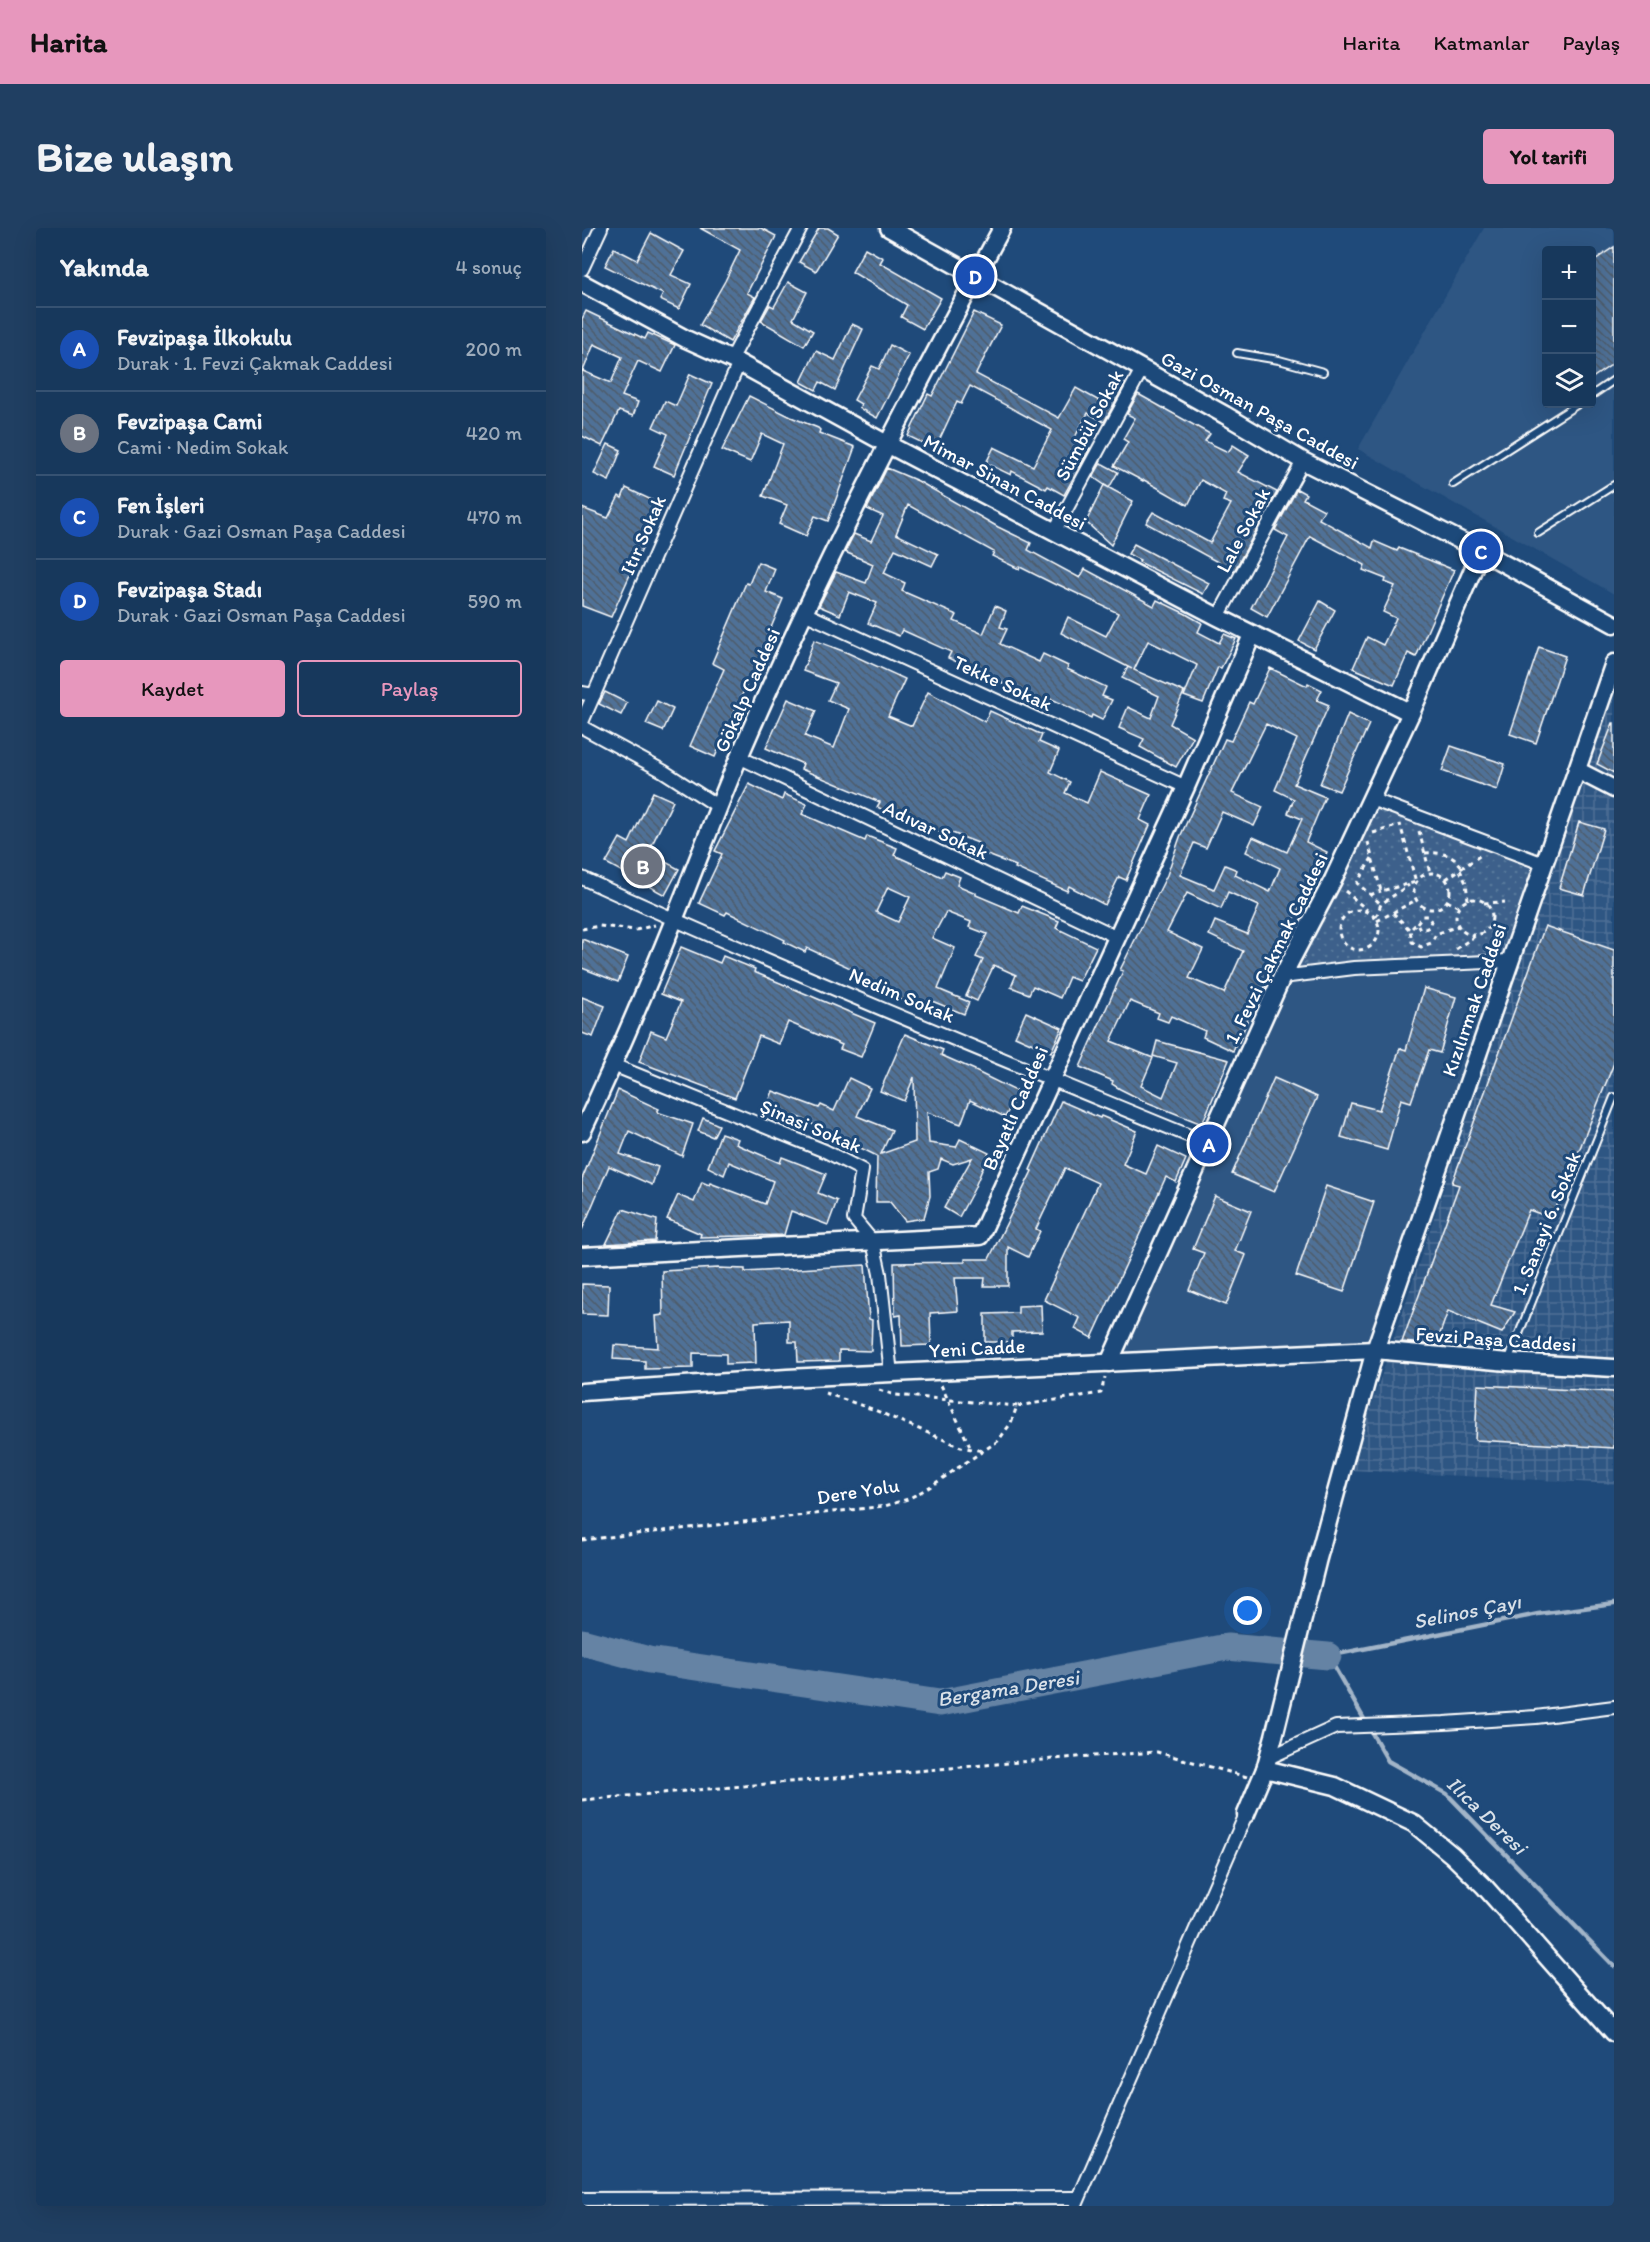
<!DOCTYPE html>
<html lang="tr">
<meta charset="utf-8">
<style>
:root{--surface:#17385c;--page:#203f62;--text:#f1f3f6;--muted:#9eacbb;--line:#365272;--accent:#e797bd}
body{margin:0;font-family:Itim,sans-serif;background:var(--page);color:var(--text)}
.controls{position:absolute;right:18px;top:18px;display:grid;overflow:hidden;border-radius:6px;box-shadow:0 6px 24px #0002}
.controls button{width:54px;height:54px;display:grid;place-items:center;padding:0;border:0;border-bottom:2px solid var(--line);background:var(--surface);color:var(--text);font:30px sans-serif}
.you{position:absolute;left:666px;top:1383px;width:21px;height:21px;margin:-15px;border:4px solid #fff;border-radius:50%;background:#1a73e8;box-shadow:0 0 0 9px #1a73e833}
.badge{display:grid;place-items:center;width:39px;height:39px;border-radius:50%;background:var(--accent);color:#fff;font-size:20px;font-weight:700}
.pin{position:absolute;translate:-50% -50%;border:3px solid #fff;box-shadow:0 2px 6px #0006}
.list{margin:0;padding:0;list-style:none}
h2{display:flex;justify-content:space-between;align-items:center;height:78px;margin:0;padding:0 24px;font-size:26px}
h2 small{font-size:20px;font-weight:400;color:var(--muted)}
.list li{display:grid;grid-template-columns:39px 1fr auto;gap:18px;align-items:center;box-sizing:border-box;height:84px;padding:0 24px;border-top:2px solid var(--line)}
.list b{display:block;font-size:22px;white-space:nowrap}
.list p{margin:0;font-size:20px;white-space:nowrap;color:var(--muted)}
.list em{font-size:20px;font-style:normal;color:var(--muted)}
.actions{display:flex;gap:12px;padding:18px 24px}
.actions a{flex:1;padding:14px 0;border:2px solid var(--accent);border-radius:6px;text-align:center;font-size:21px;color:var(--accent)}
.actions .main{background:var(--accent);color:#111}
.icon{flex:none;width:33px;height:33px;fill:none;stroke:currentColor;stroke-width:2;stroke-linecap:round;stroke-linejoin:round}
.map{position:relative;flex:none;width:1032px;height:1978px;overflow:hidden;border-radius:6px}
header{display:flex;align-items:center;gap:36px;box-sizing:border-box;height:84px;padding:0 30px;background:var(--accent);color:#111}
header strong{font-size:28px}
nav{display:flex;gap:33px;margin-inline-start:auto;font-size:21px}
.intro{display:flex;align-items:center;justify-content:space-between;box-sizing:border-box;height:144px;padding:0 36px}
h1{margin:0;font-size:42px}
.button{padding:15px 27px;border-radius:6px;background:var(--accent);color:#111;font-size:21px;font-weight:700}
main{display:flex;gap:36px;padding:0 36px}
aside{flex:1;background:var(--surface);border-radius:6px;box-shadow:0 6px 24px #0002}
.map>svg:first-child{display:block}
.built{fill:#2e5683;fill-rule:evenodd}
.industrial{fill:url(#industrial-grid)}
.park{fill:url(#park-dots);stroke:#9eb0c5;stroke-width:1.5}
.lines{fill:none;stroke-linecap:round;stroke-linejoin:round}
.stream{stroke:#a3b5c8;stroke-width:4.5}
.river{stroke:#6583a4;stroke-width:27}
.building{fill:url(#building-back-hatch);stroke:#fff;stroke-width:1.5;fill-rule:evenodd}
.lane-casing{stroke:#fff;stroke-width:10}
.street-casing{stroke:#fff;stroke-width:16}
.secondary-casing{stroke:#fff;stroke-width:21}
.path{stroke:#fff;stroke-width:3;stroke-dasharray:4.5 4.5;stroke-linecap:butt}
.lane{stroke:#1f4a7a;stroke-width:6}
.street{stroke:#1f4a7a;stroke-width:12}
.secondary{stroke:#1f4a7a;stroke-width:16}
.labels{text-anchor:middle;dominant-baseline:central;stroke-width:6;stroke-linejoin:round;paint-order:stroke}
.street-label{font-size:20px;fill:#fff;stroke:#1f4a7a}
.water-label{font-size:21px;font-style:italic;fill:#d8e0e8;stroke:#1f4a7a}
</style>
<header>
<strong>Harita</strong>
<nav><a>Harita</a><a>Katmanlar</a><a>Paylaş</a></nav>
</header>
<div class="intro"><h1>Bize ulaşın</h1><a class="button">Yol tarifi</a></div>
<main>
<aside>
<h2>Yakında<small>4 sonuç</small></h2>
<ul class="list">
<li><span class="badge" style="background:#1a4fb4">A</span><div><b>Fevzipaşa İlkokulu</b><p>Durak · 1. Fevzi Çakmak Caddesi</p></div><em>200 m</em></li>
<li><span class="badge" style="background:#6b7280">B</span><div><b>Fevzipaşa Cami</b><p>Cami · Nedim Sokak</p></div><em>420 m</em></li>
<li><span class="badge" style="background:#1a4fb4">C</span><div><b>Fen İşleri</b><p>Durak · Gazi Osman Paşa Caddesi</p></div><em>470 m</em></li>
<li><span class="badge" style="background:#1a4fb4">D</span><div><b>Fevzipaşa Stadı</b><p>Durak · Gazi Osman Paşa Caddesi</p></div><em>590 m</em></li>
</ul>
<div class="actions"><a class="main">Kaydet</a><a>Paylaş</a></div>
</aside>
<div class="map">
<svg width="1032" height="1978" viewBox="0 0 1032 1978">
<defs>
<pattern id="industrial-grid" width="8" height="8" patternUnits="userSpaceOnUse" patternTransform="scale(1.5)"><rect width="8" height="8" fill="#2e5683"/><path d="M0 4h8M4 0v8" fill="none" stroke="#4d6f96"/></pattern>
<pattern id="park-dots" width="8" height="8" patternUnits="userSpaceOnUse" patternTransform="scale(1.5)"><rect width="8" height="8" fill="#3c618b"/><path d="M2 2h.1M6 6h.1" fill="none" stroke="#59799c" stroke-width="1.8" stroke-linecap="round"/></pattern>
<pattern id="building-back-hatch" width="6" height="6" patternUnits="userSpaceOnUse" patternTransform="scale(1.5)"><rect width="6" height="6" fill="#507197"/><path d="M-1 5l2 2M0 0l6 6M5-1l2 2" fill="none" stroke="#4e5b6a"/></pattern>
</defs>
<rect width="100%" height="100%" fill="#1f4a7a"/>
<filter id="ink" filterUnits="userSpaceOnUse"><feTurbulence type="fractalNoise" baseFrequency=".0167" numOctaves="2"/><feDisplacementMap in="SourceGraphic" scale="12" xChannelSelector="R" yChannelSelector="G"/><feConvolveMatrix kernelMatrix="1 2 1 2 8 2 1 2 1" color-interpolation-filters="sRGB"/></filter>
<g filter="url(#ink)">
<g class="built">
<path d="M902 0H1032V366L776 221ZM964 22H1010V176H964Z"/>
<polygon points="927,733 793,1122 527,1135 700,749"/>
</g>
<polygon class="industrial" points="1032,468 1032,1256 768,1242 939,728"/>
<polygon class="park" points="789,571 962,636 927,733 700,749"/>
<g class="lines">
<polyline class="stream" points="1032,1376 956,1386 746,1428 806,1533 865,1566 1032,1738"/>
<polyline class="river" points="0,1414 67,1432 358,1475 645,1419 746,1428"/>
</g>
<g class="building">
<polygon points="118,0 179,0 194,8 165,65 173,69 148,114 118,97 143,53 158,22"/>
<polygon points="237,0 246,0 256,6 234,43 217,34"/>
<polygon points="69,5 102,23 89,47 109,56 97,81 78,72 81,66 23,38 32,20 55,32"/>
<polygon points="1032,19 1032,135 1010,150 1010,34"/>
<polygon points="283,20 301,30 298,35 359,70 341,101 319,89 325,77 270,44"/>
<polygon points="206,54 225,64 211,91 231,103 222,118 179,93 188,77 192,79"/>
<path d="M4 83 63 111 66 105 93 117 80 144 56 133 40 168 56 174 51 188 37 183 20 218 0 208V91ZM12 116 40 129 29 155 1 143Z"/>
<polygon points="392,84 419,97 394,146 477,190 494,160 519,174 533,151 543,156 522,194 506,185 492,211 508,220 482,267 466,258 464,261 430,243 429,247 404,235 412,219 451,238 470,202 388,158 379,176 375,174 353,221 326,208 346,166 350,168"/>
<polygon points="270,96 281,101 253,162 238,154 234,162 219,154 234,123 253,132"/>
<polygon points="308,117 327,127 295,190 277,180 279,176 272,172 290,138 297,141"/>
<polygon points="108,146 130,156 92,247 72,238 86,206 71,199 83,173 94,178"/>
<polygon points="556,166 628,206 623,213 646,224 651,217 667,227 656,244 695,264 652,343 564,295 571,284 628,315 649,276 641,273 644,266 619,252 606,277 562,252 561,253 532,238 546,214 541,211 553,190 545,186"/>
<polygon points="167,168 209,189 236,200 238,202 237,205 273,219 246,293 233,288 224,308 197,296 205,277 181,268 201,216 180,206 168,234 140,222"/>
<polygon points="26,216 39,222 27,253 12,246"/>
<polygon points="519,235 536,244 527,260 511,249"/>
<polygon points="305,240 336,253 416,299 449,315 446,322 498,350 503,341 572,378 575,372 604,386 620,395 616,404 637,415 642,406 654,411 639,440 636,439 621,475 602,468 615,437 585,422 566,413 552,442 602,464 588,496 611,509 594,539 558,519 562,511 537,500 546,479 569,490 577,468 540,450 546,439 550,441 479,405 486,389 524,408 536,385 475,356 474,357 438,339 437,341 410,328 412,324 326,277 314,306 356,326 350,338 313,321 302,345 323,355 320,363 375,387 372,393 401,406 413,378 424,383 418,399 425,401 418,416 457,434 461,426 486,438 485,441 524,459 520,468 530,472 520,492 510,487 509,490 470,471 468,477 366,430 369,424 320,402 317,408 286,395 295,375 267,364 258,387 237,378 254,344 284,355 291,336 263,324 272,306 289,313 301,288 285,281"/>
<polygon points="522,257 551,273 529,317 504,294"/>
<polygon points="44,260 74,274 58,309 64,311 29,389 0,378 0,280 26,290 37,268 40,270"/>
<polygon points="715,261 724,266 721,271 742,282 737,291 790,320 792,313 815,323 817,320 872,342 834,429 826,425 812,457 771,440 785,409 801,417 814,390 801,384 813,358 803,354 804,351 781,342 783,337 728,308 685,389 669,380 706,309 693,302"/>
<polygon points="552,316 627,355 621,366 557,334 558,332 546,326"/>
<polygon points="176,334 193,341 184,364 201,371 181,419 190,422 176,455 167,451 133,529 108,518 142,441 130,435 164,355 167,356"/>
<polygon points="738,373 753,382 732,421 717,413"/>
<polygon points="232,412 266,425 323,451 306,488 330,498 346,464 403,494 408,483 460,507 457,514 477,523 468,544 488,554 483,565 505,575 518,544 569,567 558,592 568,597 544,652 537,649 523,677 487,658 485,663 433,640 434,638 393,622 396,615 365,603 363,607 324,589 323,592 295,579 298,574 219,541 221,536 184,520 206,471 234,483 223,508 252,520 267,481 246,472 254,455 221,443"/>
<polygon points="957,419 983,428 954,515 928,506"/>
<path d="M688 440 725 458 726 455 740 462 735 472 747 477 712 556 743 569 724 614 745 624 708 699 676 776 672 775 657 814 655 813 651 823 621 809 623 803 589 788 586 794 575 790 577 785 548 773 529 813 571 830 559 858 581 869 595 835 571 828 575 813 647 832 620 896 562 873 538 861 530 856 531 853 498 839 541 743 538 742 585 647 598 609 643 511 649 513 667 474 671 476ZM684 496 715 511 693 562 712 571 706 585 720 591 705 624 671 609 664 624 698 640 688 664 653 647 655 642 643 637 632 661 598 647 612 615 624 620 640 584 672 598 681 579 650 565ZM646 664 677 678 665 706 633 693 627 707 661 723 642 765 607 750 621 721 585 704 605 665 639 681Z"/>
<polygon points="23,464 45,475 39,487 17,476"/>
<polygon points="75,473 91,481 81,503 64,496"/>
<polygon points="766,486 787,496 757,563 738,556"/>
<polygon points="1031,495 1032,495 1032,545 1015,536"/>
<polygon points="869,518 923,536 915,562 860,543"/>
<path d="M167 556 200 572 202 566 225 576 220 586 283 613 285 608 315 620 312 627 360 649 363 643 378 649 375 657 394 665V667L437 685 440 678 477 693 474 700 514 719 497 753 487 749 478 770 451 758 447 766 429 759 434 747 412 737 395 773 384 768 401 732 394 729 405 706 387 699 389 694 364 684 350 710 373 720 356 761 387 774 382 786 350 773 346 783 292 761 293 758 272 749 275 743 225 720 223 724 202 714 203 712 145 684 143 687 117 675 140 626 133 623ZM306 659 328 669 316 694 294 684Z"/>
<polygon points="71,564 91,573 66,625 97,641 83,667 24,635 38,610 47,615"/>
<polygon points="997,594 1022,601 1002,667 977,660"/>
<polygon points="963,698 1032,722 1032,835 970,990 947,982 909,1077 933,1084 920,1105 866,1083 854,1117 820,1114 877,957 870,955"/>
<polygon points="0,711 46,729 36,754 0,740"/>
<polygon points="99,719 138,735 141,728 173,741 172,744 293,795 279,829 258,821 260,817 206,794 197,816 177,808 153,870 57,834 69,803 84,809 99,774 79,766"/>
<polygon points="842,760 874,769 858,825 847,822 829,874 819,871 805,922 759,909 769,875 797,882 818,820 824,822"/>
<polygon points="0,769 23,778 11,809 0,805"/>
<polygon points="444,784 480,800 469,824 433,808"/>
<polygon points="323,806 361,822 359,827 393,842 393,843 436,864 423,889 388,872 379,896 345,884 347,915 374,919 378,911 407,925 392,961 377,989 362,980 390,930 371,936 359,931 356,941 347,944 348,968 342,990 323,993 308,974 294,974 295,928 214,888 213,892 184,881 191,863 237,880 239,877 252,883 267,850 288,860 275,888 310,902 299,926 333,914 332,849 322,873 298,863"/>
<polygon points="692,850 735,869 692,964 650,946"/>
<polygon points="36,862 77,881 75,884 111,896 100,928 47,903 38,926 76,939 70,957 27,938 0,1002 0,951"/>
<polygon points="479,873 518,890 519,888 555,903 541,936 564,946 576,918 604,931 594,954 584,949 510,1110 493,1101 498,1090 462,1072 516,955 483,940 454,1001 458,1003 446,1029 426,1019 426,1058 402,1058 403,1050 373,1050 376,1083 348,1085 349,1117 320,1118 319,1087 313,1088 312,1035 383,1034 383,1031 407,1031 450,943 448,942"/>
<polygon points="121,890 137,897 131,909 116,903"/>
<polygon points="139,905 156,911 154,916 198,935 200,929 244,946 236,965 255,973 246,997 209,983 202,1007 118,1009 119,1006 85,991 96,967 112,974 120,954 127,957 128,955 183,976 191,953 147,934 142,947 126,939"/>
<polygon points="744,958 792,974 762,1064 714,1048"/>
<polygon points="633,968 669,983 653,1023 664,1027 644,1077 607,1062 622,1025 611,1021"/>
<polygon points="41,981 75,992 73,1013 24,1016"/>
<polygon points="283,1037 287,1091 290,1092 289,1123 257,1122 257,1133 216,1134 215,1114 207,1114 207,1092 173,1094 174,1135 144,1136 144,1126 111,1125 111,1140 63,1141 63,1133 31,1131 32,1117 76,1120 74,1088 81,1087 80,1043 136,1040 163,1041 163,1044"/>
<polygon points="0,1056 27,1057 26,1087 0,1086"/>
<polygon points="459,1077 460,1103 430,1104 430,1114 403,1114 403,1086 436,1085 436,1078"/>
<polygon points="896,1157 1032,1164 1032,1220 893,1212"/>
</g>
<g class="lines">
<g class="lane-casing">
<g id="lane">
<polyline points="655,125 697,132 741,144"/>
<polyline points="1010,167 1032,152"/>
<polyline points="871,256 996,176"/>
<polyline points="956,305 1032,257"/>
<polyline points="926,1133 1032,869"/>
</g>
</g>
<g class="street-casing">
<g id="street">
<polyline points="0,41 19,0"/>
<polyline points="149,132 219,0"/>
<polyline points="472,304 560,141"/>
<polyline points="222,385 604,559"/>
<polyline points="636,389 721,233"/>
<polyline points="0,465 12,467"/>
<polyline points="0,494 157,135"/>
<polyline points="0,499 81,543 137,579"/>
<polyline points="157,529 535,709"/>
<polyline points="789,571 962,636"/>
<path d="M0 650C206 744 417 830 627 916"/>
<polyline points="700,749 772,740 927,733"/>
<polyline points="31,837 243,923 280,942 272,991 291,1014 298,1046 309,1146"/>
<polyline points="686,1530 754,1499 862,1495 954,1489 1032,1479"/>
<polyline points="0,1971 496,1970"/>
<polyline points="494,1977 664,1586"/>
</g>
</g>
<g class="secondary-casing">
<g id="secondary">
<polyline points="307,0 643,187 721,233 899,323 1032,396"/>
<polyline points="0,55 104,111 157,135 305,216 636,389 829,485"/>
<polyline points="995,542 1032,561"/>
<path d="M0 904C33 834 63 764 92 692 114 638 134 583 157 529 235 348 326 173 420 0"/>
<polyline points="0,1028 398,1008 604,559 670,407"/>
<polyline points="527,1135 700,749 751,652 829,485 899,323"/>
<polyline points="0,1164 205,1150 793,1122 926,1134 1032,1140"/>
<polyline points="683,1541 753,1558 831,1595 870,1627 902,1658 1032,1805"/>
<polyline points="664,1586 683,1541 692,1508 735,1334 793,1122 1032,435"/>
</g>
</g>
<g class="path">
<polyline points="837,603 848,645"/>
<polyline points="791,605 818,597"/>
<polyline points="786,614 799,663 834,654 818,596"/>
<path d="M843 625C860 624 870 626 881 640"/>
<polyline points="790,630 775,655 799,676"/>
<polyline points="878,642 884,655 886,672"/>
<circle cx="850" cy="663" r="18"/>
<polyline points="864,651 899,627"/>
<polyline points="763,663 785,682"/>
<polyline points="788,667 799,663"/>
<circle cx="892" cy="689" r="18"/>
<polyline points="865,673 877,679"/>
<polyline points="902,675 923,674"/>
<circle cx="777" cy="702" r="20"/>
<polyline points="811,685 828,702"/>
<polyline points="794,689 799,676 827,657"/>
<polyline points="795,693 834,672"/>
<polyline points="835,695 840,688 845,688 849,693 847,699 843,701 838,701 835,695 828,702 830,714 839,719 849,715 854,706 876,698"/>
<polyline points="0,701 17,698 54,702 73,697"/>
<polyline points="874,721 893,708"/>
<polyline points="359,1157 389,1221"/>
<polyline points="297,1162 313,1167 435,1178"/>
<polyline points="243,1165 290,1181 379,1219 401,1223"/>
<polyline points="0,1312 303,1278 326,1271 346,1260 416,1213 429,1195 435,1178 519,1165 523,1149"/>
<polyline points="0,1572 495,1529 575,1524 665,1549"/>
</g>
<use href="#lane" class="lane"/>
<use href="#street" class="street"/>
<use href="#secondary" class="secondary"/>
</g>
</g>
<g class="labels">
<g class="street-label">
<text transform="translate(678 182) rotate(29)">Gazi Osman Paşa Caddesi</text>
<text transform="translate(507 197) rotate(-62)">Sümbül Sokak</text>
<text transform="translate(423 254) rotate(28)">Mimar Sinan Caddesi</text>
<text transform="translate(661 302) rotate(-62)">Lale Sokak</text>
<text transform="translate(61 307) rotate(-66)">Itır Sokak</text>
<text transform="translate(421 455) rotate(25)">Tekke Sokak</text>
<text transform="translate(165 462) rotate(-66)">Gökalp Caddesi</text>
<text transform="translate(354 602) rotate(25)">Adıvar Sokak</text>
<text transform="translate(694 720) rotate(-64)">1. Fevzi Çakmak Caddesi</text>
<text transform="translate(320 767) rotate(23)">Nedim Sokak</text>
<text transform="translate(892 772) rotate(-71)">Kızılırmak Caddesi</text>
<text transform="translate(433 880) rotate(-66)">Bayatlı Caddesi</text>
<text transform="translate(229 898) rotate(23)">Şinasi Sokak</text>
<text transform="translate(964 995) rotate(-68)">1. Sanayi 6. Sokak</text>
<text transform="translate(914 1111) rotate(4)">Fevzi Paşa Caddesi</text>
<text transform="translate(395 1120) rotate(-3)">Yeni Cadde</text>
<text transform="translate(276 1263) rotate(-9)">Dere Yolu</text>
</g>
<g class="water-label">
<text transform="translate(885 1383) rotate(-11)">Selinos Çayı</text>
<text transform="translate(426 1460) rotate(-9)">Bergama Deresi</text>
<text transform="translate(905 1587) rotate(44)">Ilıca Deresi</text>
</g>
</g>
</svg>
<div class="controls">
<button>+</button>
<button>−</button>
<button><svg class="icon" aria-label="layers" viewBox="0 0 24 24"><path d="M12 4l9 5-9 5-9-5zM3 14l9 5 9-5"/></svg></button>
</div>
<div class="you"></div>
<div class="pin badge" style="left:627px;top:916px;background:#1a4fb4">A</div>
<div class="pin badge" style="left:61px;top:638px;background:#6b7280">B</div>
<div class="pin badge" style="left:899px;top:323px;background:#1a4fb4">C</div>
<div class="pin badge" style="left:393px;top:48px;background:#1a4fb4">D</div>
</div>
</main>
